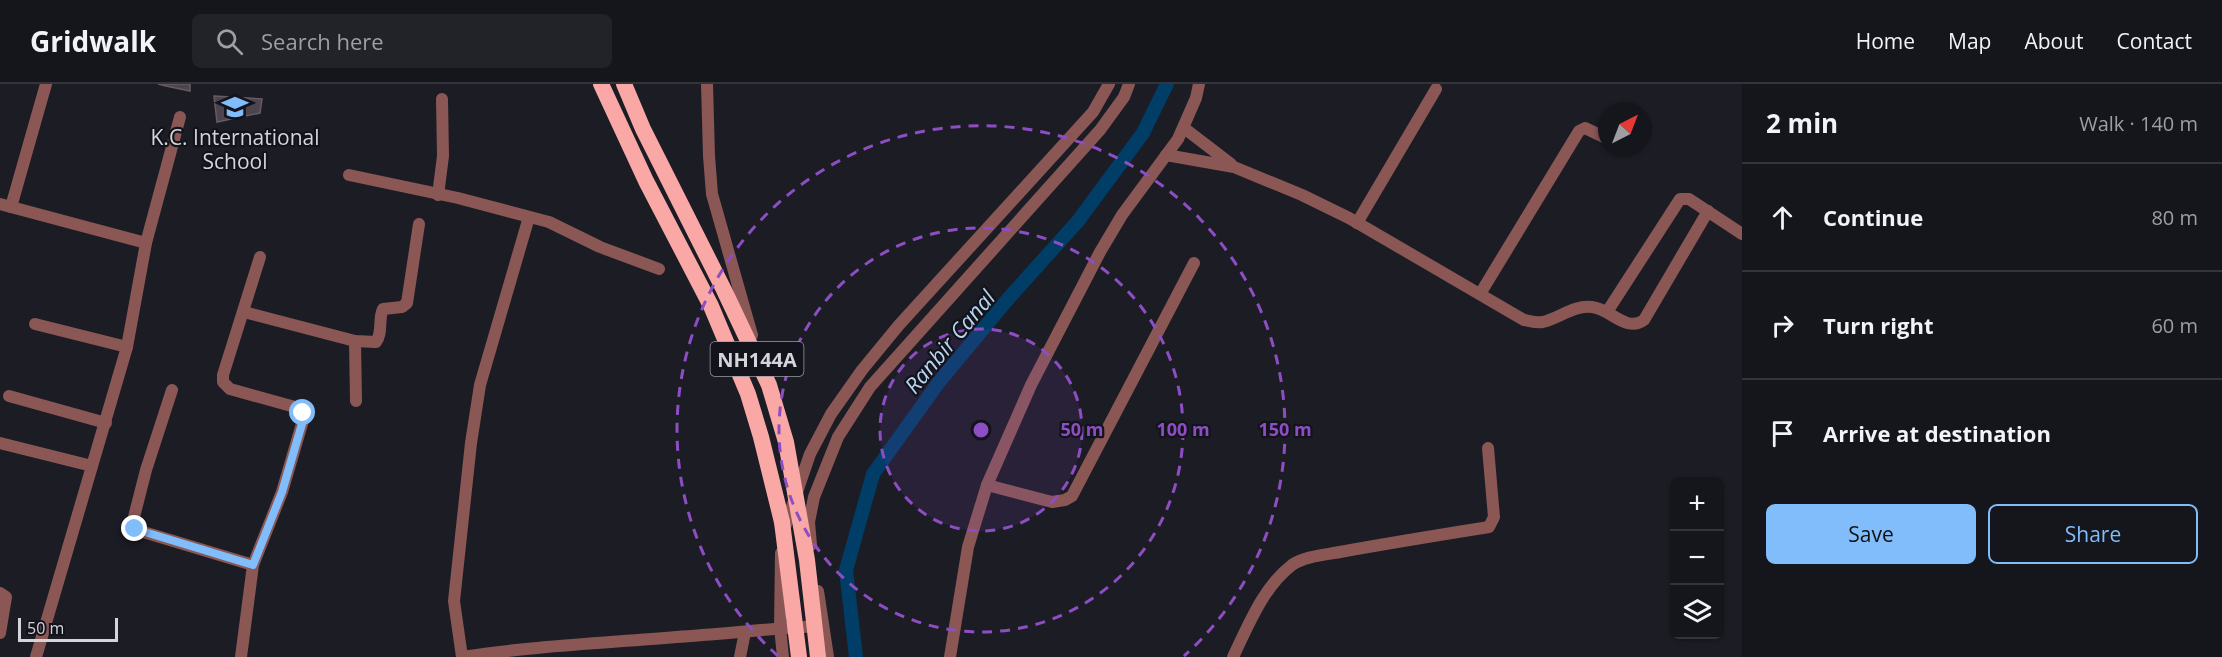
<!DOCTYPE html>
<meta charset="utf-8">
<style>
:root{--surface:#15151c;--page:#222229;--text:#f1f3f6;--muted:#9d9fa3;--line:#34343b;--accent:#80bdfa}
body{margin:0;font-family:"Open Sans",sans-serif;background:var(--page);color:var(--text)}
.controls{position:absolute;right:18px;bottom:18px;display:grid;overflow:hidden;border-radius:9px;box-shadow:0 2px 4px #0004}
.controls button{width:54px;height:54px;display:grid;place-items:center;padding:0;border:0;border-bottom:2px solid var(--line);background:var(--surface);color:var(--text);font:30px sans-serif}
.compass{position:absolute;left:1598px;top:18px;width:54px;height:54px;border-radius:50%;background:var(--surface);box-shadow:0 2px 4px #0004;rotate:42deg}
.scale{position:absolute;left:18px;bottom:15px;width:100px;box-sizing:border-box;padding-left:6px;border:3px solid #d4d4da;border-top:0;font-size:16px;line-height:21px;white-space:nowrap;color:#d4d4da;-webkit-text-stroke:4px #13131c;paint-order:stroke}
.stop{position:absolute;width:18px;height:18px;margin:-14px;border:4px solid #80bdfa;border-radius:50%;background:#fff}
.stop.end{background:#80bdfa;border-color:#fff;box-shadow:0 2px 6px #0008}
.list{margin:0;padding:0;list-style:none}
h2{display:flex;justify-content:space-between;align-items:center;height:78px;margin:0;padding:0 24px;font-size:26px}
h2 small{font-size:20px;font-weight:400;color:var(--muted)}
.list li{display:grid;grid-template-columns:39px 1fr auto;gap:18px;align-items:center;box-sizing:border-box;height:108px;padding:0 24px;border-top:2px solid var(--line)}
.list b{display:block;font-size:22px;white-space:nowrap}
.list em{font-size:20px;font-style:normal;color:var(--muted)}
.actions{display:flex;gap:12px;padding:18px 24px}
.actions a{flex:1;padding:14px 0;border:2px solid var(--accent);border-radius:9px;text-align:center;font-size:21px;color:var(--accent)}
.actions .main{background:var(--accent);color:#111}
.icon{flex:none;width:33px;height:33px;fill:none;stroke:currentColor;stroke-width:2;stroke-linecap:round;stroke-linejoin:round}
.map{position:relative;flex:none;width:1742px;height:573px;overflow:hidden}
header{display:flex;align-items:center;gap:36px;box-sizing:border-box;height:84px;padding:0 30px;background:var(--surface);border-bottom:2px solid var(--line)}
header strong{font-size:28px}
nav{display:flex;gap:33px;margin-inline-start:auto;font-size:21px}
.search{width:420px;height:54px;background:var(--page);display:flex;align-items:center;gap:15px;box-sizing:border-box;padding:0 21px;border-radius:9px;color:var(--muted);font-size:22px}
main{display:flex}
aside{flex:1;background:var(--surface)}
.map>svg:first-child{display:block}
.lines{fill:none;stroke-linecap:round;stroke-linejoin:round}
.canal{stroke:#003e68;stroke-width:14}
.building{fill:#4d444d;stroke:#645b63;stroke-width:1.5}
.minor{stroke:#8a5755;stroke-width:12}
.tertiary{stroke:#8a5755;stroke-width:12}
.trunk{stroke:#f9a8a6;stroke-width:16}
.trunk-bridge{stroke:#f9a8a6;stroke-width:16}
.route{stroke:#80bdfa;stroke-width:8}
.ring{fill:none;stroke:#8d4ec4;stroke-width:3;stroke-dasharray:10 8}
.labels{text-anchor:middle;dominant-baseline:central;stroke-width:4.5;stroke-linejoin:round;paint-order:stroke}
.shield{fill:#13131c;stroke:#9a9aa1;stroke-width:1.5}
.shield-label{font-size:20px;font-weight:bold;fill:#d4d4da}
.poi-label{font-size:21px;fill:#d4d4da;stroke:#13131c}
.water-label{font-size:22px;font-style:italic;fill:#b8d5f1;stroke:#13131c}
.centre{fill:#8d4ec4;stroke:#13131c;stroke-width:3}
.ring-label{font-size:18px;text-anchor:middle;font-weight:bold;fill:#8d4ec4;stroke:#13131c;stroke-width:4.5;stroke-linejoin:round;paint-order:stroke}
</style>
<header>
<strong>Gridwalk</strong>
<div class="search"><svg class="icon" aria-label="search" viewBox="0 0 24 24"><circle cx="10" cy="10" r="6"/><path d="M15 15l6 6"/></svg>Search here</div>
<nav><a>Home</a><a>Map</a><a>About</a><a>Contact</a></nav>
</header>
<main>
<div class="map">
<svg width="1742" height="573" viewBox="0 0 1742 573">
<rect width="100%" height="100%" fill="#1c1c25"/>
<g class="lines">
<polyline class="canal" points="856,573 846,486 873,390 939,298 1008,215 1078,137 1143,49 1167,0"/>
</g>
<g class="building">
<polygon points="158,0 190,0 190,7 166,2"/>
<polygon points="214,12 262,15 260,29 217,38"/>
</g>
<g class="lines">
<g class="minor">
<polyline points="707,0 709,72 712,110 752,251"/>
<polyline points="1184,44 1231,80"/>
<path d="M1166 71 1234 83 1302 111 1349 134 1524 236C1530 237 1536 239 1543 238 1560 234 1573 221 1592 223 1611 225 1626 249 1644 236L1708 127"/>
<polyline points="349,91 458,114 549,138 600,163 659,185"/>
<polyline points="438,111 443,72 442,15"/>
<polyline points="0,120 146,159"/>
<polyline points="11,123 46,0"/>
<polyline points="1357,139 1436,5"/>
<polyline points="1480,210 1579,47 1585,44 1606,54"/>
<path d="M244 228 355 257 376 258C383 249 378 235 383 225L402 223 407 219 419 140"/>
<polyline points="1607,228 1680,115 1689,115 1742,150"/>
<polyline points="35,240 127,263"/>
<polyline points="355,257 356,317"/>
<polyline points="172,306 146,386 134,433 133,442 140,447 253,481"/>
<polyline points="9,312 106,339"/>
<polyline points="0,359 92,382"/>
<polyline points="987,401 1052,418 1065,416 1072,412 1194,179"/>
<polyline points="0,509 6,513 0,549"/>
<polyline points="36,573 127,263 146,159 180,33"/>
<polyline points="241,573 253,481 282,408 304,333 301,326 295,323 230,305 223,298 223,291 260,173"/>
<polyline points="462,573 454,517 471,359 480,301 529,133"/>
<polyline points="740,573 745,548"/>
<path d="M1233 573C1248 542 1263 503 1292 481 1305 472 1325 471 1340 468 1389 459 1439 451 1489 443L1494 433 1488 364"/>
</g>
<g class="tertiary">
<polyline points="784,446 810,370 831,330 862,286 899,241 1093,28 1109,0"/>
<polyline points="811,461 809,438 814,413 838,353 870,303 1100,46 1124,13 1129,0"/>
<polyline points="781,469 780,543 783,573"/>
<polyline points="818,507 828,573"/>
<path d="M462 573C533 562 605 559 676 553 725 550 773 544 822 542"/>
<polyline points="950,573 968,463 987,401 1031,301 1100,168 1122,131 1178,55 1196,14 1199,0"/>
</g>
<polyline class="trunk" points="601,0 646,97 711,222 748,310 761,353 782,438"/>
<g class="trunk-bridge">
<polyline points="624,0 643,45 724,206 769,301 786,358 807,476 818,573"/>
<polyline points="782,438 799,573"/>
</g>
</g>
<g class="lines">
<polyline class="route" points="135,445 253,481 282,408 304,333 303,329"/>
</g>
<circle cx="981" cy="346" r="101" fill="#8d4ec4" fill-opacity=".12"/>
<g class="ring">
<circle cx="981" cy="346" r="101"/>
<circle cx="981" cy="346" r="202"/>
<path d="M778 572A304 304 0 1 1 1184 572"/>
</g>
<defs>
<g id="school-bare" transform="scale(2.07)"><path d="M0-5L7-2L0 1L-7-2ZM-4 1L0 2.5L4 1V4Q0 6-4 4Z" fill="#80bdfa" stroke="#13131c" stroke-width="2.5" paint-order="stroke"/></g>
</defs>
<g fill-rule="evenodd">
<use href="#school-bare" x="235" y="23"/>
</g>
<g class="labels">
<rect class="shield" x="710.5" y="258" width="93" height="34" rx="4.5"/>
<g class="shield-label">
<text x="757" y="275">NH144A</text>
</g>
<g class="poi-label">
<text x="235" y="53">K.C. International<tspan x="235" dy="24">School</tspan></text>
</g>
<g class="water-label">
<text transform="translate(949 257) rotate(-50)">Ranbir Canal</text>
</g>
</g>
<circle cx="981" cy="346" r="9" class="centre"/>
<g class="ring-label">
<text x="1082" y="352">50 m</text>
<text x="1183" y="352">100 m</text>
<text x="1285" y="352">150 m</text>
</g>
</svg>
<div class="controls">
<button>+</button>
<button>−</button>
<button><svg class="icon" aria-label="layers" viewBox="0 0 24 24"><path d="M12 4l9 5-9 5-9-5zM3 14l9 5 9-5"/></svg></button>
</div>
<svg class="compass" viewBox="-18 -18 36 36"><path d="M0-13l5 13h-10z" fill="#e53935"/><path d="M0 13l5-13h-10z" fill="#9d9fa3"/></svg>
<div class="scale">50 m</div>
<div class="stop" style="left:303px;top:329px"></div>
<div class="stop end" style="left:135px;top:445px"></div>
</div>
<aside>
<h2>2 min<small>Walk · 140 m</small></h2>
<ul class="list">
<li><svg class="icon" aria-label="ahead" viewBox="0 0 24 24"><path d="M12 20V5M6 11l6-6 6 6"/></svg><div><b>Continue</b></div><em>80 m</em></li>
<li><svg class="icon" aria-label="right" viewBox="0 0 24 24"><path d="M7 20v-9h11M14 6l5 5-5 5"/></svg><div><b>Turn right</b></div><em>60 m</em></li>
<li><svg class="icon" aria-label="arrive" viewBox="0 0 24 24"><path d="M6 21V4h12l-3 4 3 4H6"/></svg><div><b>Arrive at destination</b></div></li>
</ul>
<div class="actions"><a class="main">Save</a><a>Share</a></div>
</aside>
</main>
